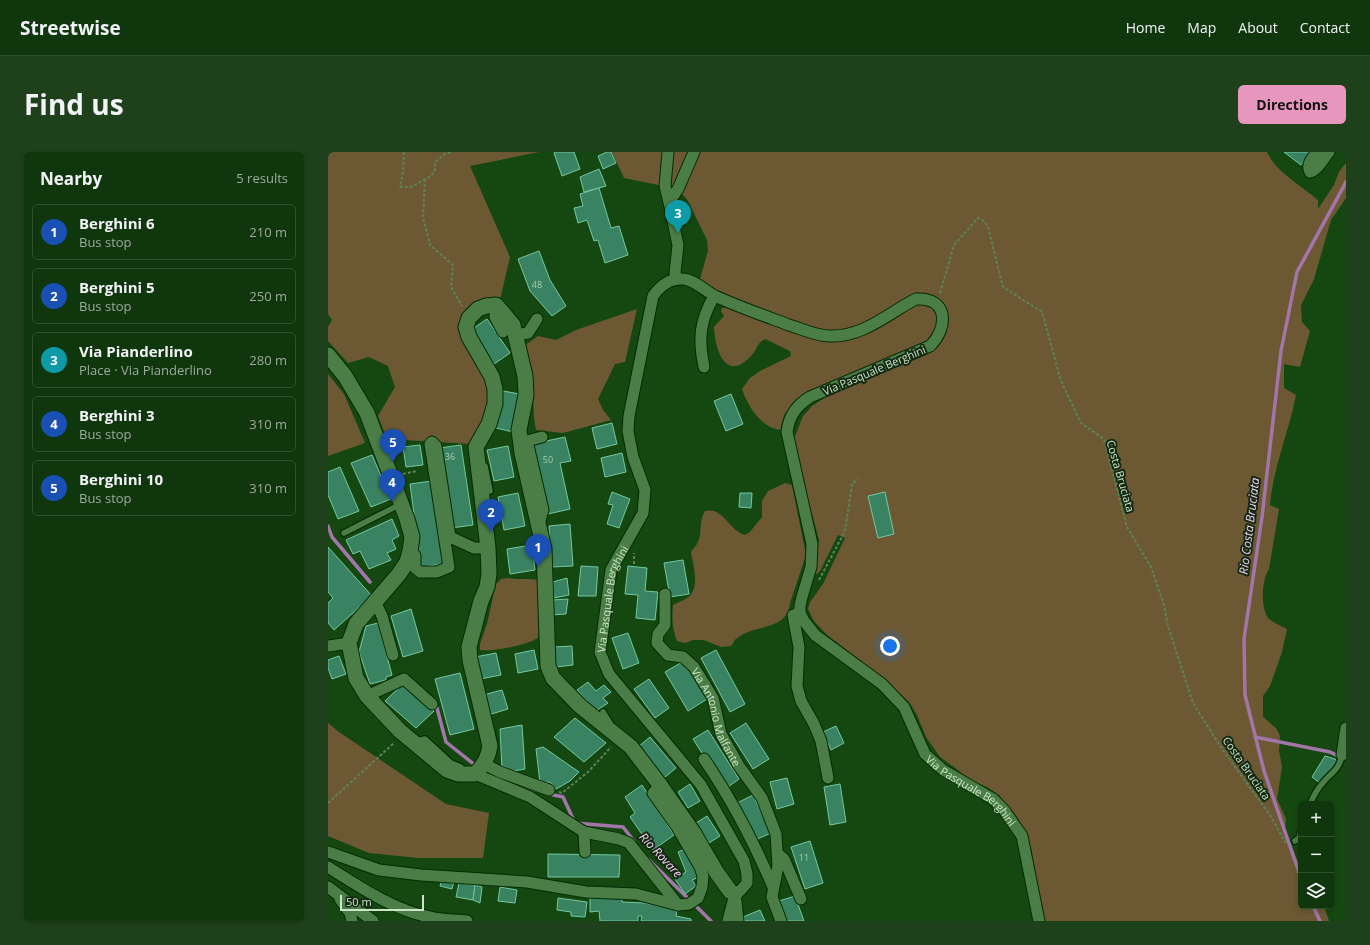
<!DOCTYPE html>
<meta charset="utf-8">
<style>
:root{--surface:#10360d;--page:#1e411b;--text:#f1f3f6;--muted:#9cab9d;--line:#30502e;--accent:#e797bd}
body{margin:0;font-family:"Open Sans",sans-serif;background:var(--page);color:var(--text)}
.controls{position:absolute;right:12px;bottom:12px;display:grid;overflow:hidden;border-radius:6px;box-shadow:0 2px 6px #0003}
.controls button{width:36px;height:36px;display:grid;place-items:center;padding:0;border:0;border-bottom:1px solid var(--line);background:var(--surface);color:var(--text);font:20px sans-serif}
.scale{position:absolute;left:12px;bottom:10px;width:84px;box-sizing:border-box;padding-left:4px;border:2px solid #cae5c7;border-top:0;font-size:11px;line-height:14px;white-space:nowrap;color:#cae5c7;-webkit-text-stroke:3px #132911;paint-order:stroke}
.you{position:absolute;left:562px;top:494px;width:14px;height:14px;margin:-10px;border:3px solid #fff;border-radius:50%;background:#1a73e8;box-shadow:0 0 0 6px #1a73e833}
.badge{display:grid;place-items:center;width:26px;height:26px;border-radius:50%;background:var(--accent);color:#fff;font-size:13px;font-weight:700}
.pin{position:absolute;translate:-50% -33px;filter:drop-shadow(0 1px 2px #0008)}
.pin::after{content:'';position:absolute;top:21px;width:14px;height:12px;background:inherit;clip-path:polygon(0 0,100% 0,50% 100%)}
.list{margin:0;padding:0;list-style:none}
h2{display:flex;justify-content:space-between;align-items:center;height:52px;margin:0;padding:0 16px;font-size:17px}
h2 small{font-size:13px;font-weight:400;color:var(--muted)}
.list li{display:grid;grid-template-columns:26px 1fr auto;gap:12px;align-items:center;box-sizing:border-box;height:56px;margin:0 8px 8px;padding:0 8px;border:1px solid var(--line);border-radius:6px}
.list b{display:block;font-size:15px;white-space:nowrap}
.list p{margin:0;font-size:13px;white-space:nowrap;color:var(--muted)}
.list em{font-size:13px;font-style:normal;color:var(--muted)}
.icon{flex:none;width:22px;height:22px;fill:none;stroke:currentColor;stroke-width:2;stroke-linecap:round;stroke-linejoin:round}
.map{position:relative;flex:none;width:1018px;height:769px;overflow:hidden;border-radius:6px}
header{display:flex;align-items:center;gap:24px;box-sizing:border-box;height:56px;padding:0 20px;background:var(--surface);border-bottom:1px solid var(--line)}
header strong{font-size:19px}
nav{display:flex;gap:22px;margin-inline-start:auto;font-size:14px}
.intro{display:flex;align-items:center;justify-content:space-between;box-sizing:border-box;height:96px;padding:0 24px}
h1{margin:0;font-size:28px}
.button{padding:10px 18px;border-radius:6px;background:var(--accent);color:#111;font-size:14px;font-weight:700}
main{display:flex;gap:24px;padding:0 24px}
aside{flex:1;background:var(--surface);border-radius:6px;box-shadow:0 2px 6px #0003}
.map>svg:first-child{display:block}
.green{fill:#6c5934}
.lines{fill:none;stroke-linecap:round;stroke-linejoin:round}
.stream{stroke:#a276a9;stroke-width:3.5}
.building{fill:#398362;stroke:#74c8a0}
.lane-casing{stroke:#042b03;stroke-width:8}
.street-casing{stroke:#042b03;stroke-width:13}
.secondary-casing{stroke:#042b03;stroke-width:17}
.path{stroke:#5a8457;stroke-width:2;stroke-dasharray:3 2;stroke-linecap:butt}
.lane{stroke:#4b7e46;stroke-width:5.5}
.street{stroke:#4b7e46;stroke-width:11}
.secondary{stroke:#4b7e46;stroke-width:15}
.labels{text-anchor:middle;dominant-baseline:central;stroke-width:4;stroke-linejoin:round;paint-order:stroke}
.number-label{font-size:9px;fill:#a6ccae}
.street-label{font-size:11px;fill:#cae5c7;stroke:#132911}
.water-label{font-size:12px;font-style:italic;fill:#f8d1fe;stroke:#132911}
</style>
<header>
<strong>Streetwise</strong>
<nav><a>Home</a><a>Map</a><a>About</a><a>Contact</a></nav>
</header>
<div class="intro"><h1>Find us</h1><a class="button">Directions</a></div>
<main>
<aside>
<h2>Nearby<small>5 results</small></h2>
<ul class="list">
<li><span class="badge" style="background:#1a4fb4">1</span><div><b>Berghini 6</b><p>Bus stop</p></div><em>210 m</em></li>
<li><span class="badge" style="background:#1a4fb4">2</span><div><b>Berghini 5</b><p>Bus stop</p></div><em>250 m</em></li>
<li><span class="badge" style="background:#0f9aa8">3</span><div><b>Via Pianderlino</b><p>Place · Via Pianderlino</p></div><em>280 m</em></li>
<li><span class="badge" style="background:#1a4fb4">4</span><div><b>Berghini 3</b><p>Bus stop</p></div><em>310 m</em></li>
<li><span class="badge" style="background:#1a4fb4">5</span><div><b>Berghini 10</b><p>Bus stop</p></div><em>310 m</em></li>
</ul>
</aside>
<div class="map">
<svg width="1018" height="769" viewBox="0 0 1018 769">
<rect width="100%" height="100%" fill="#154811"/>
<g class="green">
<path d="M0 0H211L142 14 182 105 172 148C163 151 150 151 142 156 137 158 135 163 133 167 123 191 157 214 161 237 163 250 150 279 144 292L59 287 50 264 67 235 60 214 41 205 20 211 0 189V175L4 168 0 162Z"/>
<path d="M284 0H939C947 19 974 34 990 48V57L1006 33 1011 20 1018 11V46L1003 68 986 127 973 153 974 170 982 179 972 215 956 212V236L968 243C961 280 945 315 942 353L951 357 941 417C934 428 932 454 940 466 944 470 953 474 959 477L954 500 942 534 935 544V565L948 576 952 584 951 599 954 615 949 647 958 667 957 678 973 717V754H996L1001 769H716L703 696 691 668 671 643 659 635 642 629 630 618 612 605 598 585 589 563 581 550 555 526 498 482 486 469 480 457 482 450 495 432 517 386 510 383 492 419 485 425 491 388 469 306 466 287 475 264 484 254 502 242 517 237 608 195C616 187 617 179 618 168L600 144C574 156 548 172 520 177 509 179 499 178 489 178L395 145 372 127 380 99 379 88 360 49 350 37 296 26Z"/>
<path d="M592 152 602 153 608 159 610 169 604 186 588 196 467 248 456 263 452 278C432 275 420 254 414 237L422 226 432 219 463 204 462 199 437 187C428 192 430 196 424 203 398 232 387 198 386 175L396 164 393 159 394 156 399 155 431 167 510 189 533 184 554 174 582 154Z"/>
<polygon points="309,157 297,210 287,212 270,247 275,258 283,268 235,281 208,278 206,266 204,221 196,194 210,184 228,188 248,178"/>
<polygon points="0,222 16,242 37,291 0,304"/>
<path d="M457 331 464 333 478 403 462 451C459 480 426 471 408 487 406 488 405 492 403 494L393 495 376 488H365L357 491 349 489C344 477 344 466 345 453 350 450 355 449 359 446 373 437 365 413 363 400 365 397 367 395 369 392 375 382 370 370 377 359 396 355 400 378 417 383L421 381 434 365V349L440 339Z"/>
<path d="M180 426C190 428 200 426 211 428V477L210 486C199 493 164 500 152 498V492L159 472 168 432 173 427Z"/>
<polygon points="0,571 11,580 118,652 161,661 155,706 90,706 41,701 0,684"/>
</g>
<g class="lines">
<g class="stream">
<polyline points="0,374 4,385 42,430"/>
<polyline points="109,556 118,590 147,613"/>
<polyline points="927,585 1002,600 1010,604"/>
<polyline points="175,627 187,632 207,638"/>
<polyline points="221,642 235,645 247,671 295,675 306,689"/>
<polyline points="320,707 383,769"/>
<polyline points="973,726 936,619 917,543 916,487 934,365 953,199 969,120 1018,30"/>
<polyline points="985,754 992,769"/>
</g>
</g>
<g class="building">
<polygon points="228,0 246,0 252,17 234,24 226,1"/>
<polygon points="279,0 283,0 288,11 275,17 270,4"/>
<polygon points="956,0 982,0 973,13"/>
<polygon points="271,17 278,34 256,40 252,25"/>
<polygon points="271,36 283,76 291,74 300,103 277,111 270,88 266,89 259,68 250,71 246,56 255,54 252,42"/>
<polygon points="211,99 222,128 238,154 224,164 202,139 190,107"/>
<polygon points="159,167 182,201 166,212 143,178"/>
<polygon points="175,239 192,242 185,280 168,276"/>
<polygon points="403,242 415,272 398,279 386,249"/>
<polygon points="284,271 289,292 269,297 264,276"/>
<polygon points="237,285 243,309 232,311 242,357 220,362 204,292"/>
<polygon points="92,293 95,313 78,315 75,295"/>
<polygon points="133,293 145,373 123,376 111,296"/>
<polygon points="180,294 186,325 166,329 159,298"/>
<polygon points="294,301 298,320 277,325 273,306"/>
<polygon points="44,303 63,347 43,355 23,311"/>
<polygon points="12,315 31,359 10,367 0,343 0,320"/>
<polygon points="104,329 115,412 93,415 82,332"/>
<polygon points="284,340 302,347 291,376 279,372 285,353 280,352"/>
<polygon points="557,340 566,382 550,386 540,344"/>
<polygon points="190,341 197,374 176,378 170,345"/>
<polygon points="412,341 424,341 423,356 411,355"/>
<polygon points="64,367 71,384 64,388 68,397 59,401 63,408 41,417 32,399 25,402 18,388"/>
<polygon points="242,372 245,414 223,415 221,374"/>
<polygon points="204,393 207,418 182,422 179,397"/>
<polygon points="0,395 44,444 6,478 0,471 0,451 5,446 0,440"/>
<polygon points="355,408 361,442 342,445 336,411"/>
<polygon points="253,414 270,415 268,444 250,444"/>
<polygon points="300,414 319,416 317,439 330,440 327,468 308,466 310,443 297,442"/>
<polygon points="239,426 241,443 226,446 225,430"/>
<polygon points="240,447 238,462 223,463 224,448"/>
<polygon points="83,457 95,499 75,505 63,464"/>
<polygon points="50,471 64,523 58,525 58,528 42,532 31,500 38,474"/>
<polygon points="300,481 311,511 295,517 284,486"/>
<polygon points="244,494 245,513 228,515 226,495"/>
<polygon points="206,498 210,517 190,521 187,502"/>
<polygon points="388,498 417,552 402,560 373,506"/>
<polygon points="168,501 173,523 152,527 147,505"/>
<polygon points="11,504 18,522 4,527 0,516 0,508"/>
<polygon points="356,509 379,547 360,559 337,520"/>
<polygon points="132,521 146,577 122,583 107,527"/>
<polygon points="321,527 341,556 327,566 306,537"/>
<polygon points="260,530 268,539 276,533 283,540 275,546 280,551 268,559 249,538"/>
<polygon points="76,531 106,559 88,576 57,549"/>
<polygon points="174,538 180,557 160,563 155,543"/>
<polygon points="247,566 278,591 256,610 226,585"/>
<polygon points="418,571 441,607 425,617 402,581"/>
<polygon points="194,573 197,617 179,620 178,615 174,616 172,577"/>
<polygon points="508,574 516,591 503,598 495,580"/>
<polygon points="380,578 411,627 397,637 365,587"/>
<polygon points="322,585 348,616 336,626 310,595"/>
<polygon points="215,595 251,620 242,629 228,637 222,630 212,631 208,597"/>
<polygon points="997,604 1007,607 1011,611 992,631 984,625"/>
<polygon points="459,626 466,652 449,657 442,630"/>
<polygon points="362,632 372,649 360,656 350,640"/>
<polygon points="512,632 518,670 502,673 496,635"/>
<polygon points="314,633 346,683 325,698 302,665 307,661 297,645"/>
<polygon points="425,643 443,681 425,689 407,652"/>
<polygon points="379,664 392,684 381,691 368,671"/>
<polygon points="482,689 495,731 477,737 463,695"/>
<polygon points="359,696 371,725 364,728 368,734 357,742 347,727 358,720 350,700"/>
<polygon points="220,702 292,703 291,725 220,725"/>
<polygon points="114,727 126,729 124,737 112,734"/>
<polygon points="131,731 147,733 145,748 128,745"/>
<polygon points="147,733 154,735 152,751 145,748"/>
<polygon points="172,735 189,738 187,751 170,749"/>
<polygon points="294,743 294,750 317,751 349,758 348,764 363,767 363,769 313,769 314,764 310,764 310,769 272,769 271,759 262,760 262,744"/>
<polygon points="467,744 476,769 458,769 451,749"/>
<polygon points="230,746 259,750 257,765 243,764 243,760 229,758"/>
<polygon points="432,758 437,769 417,769 415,765"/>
</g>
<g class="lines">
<g class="lane-casing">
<g id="lane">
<polyline points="157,314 162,339"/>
<polyline points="16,381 73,352"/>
<polyline points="275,560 282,571"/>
<polyline points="89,589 97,587 123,611 133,615"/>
<path d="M982 652C985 645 988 639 993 633 1002 621 1011 619 1014 603"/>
<polyline points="967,689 971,686 973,679"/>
</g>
</g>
<g class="street-casing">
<g id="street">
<polyline points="340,0 337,34 341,50 350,93 347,121 348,127"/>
<path d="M989 0C984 7 978 12 982 20 990 18 996 6 1001 0"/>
<polyline points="341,50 350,37 366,0"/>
<polyline points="168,153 167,165 175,180"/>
<polyline points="188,183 200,181 209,167"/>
<path d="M376 215C370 186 372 169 386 144"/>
<polyline points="211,372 215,358 199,289 214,285"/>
<polyline points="82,399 87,403 87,416 92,420 109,420 121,415 102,292 104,290 108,294 122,385 146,396 160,396"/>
<path id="s1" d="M337 442V473L330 482 329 491 340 503 355 505 366 515 385 546 393 582 411 614 434 646 448 682 450 714 444 745 453 769"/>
<polyline points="47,449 54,464 65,503"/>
<polyline points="472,461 465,463 471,495 469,534 473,549 486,572 493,589 500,626"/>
<polyline points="0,494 21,491"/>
<polyline points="39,544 76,527 104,552"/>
<polyline points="1014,603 1018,576"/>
<path d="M376 607C405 649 425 688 445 735"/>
<polyline points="156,612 172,620 221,638"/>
<polyline points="147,622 202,645 256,680 291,687 301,691 350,753"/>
<polyline points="256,680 257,700"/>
<polyline points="0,700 51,718 93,723 199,730 258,740 308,742 350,753 361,752 370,746 374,735 375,724 372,715 349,675 325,641 332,633"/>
<polyline points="450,702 456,707 473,747"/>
<path d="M0 715C30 734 67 759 102 765 114 768 127 768 139 769"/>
<polyline points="0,735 45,769"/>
<path id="s2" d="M407 742 412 739 419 731V722L416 709 373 633 281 522 272 500 283 418 315 361 317 338 305 305 300 279 301 264 325 144C332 134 342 126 355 127 367 128 377 139 387 144 411 155 437 164 461 173 474 177 488 184 502 184 536 185 560 161 588 147 620 145 621 175 602 194L482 245C468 254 461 264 459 280L484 392 483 415 474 445 472 454V461L476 469 487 483 554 532 576 555 597 602 615 618 665 647 676 658 694 684 711 769"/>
<polyline points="12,747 22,761 24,769"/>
<polyline points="408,749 410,769"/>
<polyline points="400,769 407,742"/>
</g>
</g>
<g class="secondary-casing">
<path id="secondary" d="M0 203 17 224 39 261 79 367 84 385 82 399 79 410 71 422 28 472 21 491 28 526 39 544 72 579 119 618 130 622H147C156 613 160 606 162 594L142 508 141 495 153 449 159 435 161 422 160 396 148 295 161 272 167 252V237L164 225 141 185 138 175 141 166 150 157 158 154 168 153 176 162 185 173 197 224 198 243 191 278 194 301 216 397 220 514 225 526 252 554 303 595 332 633 365 680 389 721 402 739 407 742"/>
</g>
<g class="path">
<polyline points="76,0 75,20 72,35 83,35 103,24 107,18 107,10 117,2 124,0"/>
<polyline points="97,27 95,65 102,93 125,113 123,135 134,154"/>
<polyline points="612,141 626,93 650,66 656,69 660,75 675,135 714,160 733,229 753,271 776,287 799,375 823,415 836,453 840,474 865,551 894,597 942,663 957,690 959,689"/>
<polyline points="75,322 89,319"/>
<polyline points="306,412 306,401"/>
<polyline points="491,428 517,379 524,332 530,327"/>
<polyline points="231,640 234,641 260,620 283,595"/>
<polyline points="0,651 66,591"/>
</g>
<use href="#lane" class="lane"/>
<use href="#street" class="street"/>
<use href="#secondary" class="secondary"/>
</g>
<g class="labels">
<g class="number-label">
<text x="209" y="132">48</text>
<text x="122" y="304">36</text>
<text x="220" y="307">50</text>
<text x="476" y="705">11</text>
</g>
<g class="street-label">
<text transform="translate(546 218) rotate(-23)">Via Pasquale Berghini</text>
<text transform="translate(793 324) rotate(74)">Costa Bruciata</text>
<text stroke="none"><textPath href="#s2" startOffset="349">Via Pasquale Berghini</textPath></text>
<text stroke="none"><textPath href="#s1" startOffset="153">Via Antonio Malfante</textPath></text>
<text transform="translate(919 616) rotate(55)">Costa Bruciata</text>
<text stroke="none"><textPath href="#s2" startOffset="1634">Via Pasquale Berghini</textPath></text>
</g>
<g class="water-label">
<text transform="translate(921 374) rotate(-83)">Rio Costa Bruciata</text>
<text transform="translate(333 703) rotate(47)">Rio Rovare</text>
</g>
</g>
</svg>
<div class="controls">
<button>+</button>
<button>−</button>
<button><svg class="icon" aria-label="layers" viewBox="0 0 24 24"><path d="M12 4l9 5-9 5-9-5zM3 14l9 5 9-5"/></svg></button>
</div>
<div class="scale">50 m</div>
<div class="you"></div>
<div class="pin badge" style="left:210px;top:415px;background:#1a4fb4">1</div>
<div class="pin badge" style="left:163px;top:380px;background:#1a4fb4">2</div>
<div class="pin badge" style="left:350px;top:81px;background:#0f9aa8">3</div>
<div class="pin badge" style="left:64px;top:350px;background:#1a4fb4">4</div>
<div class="pin badge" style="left:65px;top:310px;background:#1a4fb4">5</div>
</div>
</main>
